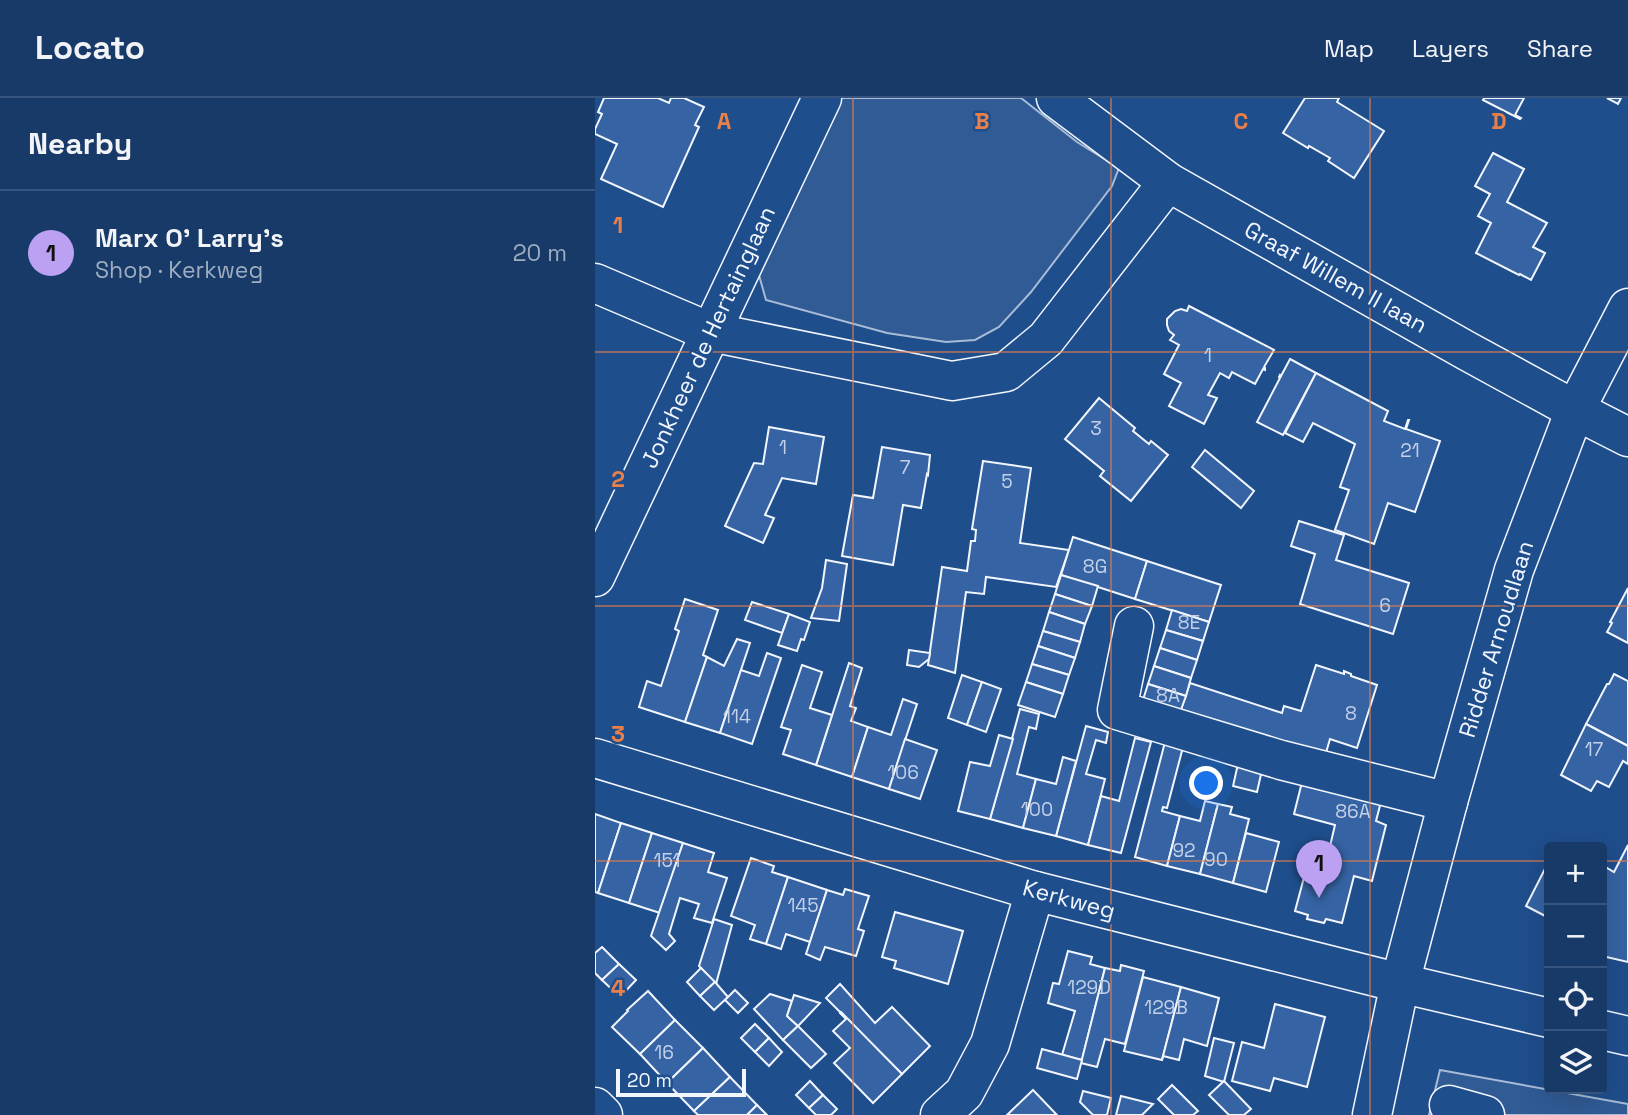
<!DOCTYPE html>
<meta charset="utf-8">
<style>
:root{--surface:#173a69;--page:#244571;--text:#f1f3f6;--muted:#9eadc0;--line:#36547d;--accent:#bca0f2}
body{margin:0;font-family:"Space Grotesk",sans-serif;background:var(--page);color:var(--text)}
.controls{position:absolute;right:21px;bottom:21px;display:grid;overflow:hidden;border-radius:7px;box-shadow:0 7px 28px #0002}
.controls button{width:63px;height:63px;display:grid;place-items:center;padding:0;border:0;border-bottom:2px solid var(--line);background:var(--surface);color:var(--text);font:35px sans-serif}
.scale{position:absolute;left:21px;bottom:18px;width:130px;box-sizing:border-box;padding-left:7px;border:4px solid #f2f6ff;border-top:0;font-size:19px;line-height:24px;white-space:nowrap;color:#f2f6ff;-webkit-text-stroke:5px #1f4e8c;paint-order:stroke}
.you{position:absolute;left:612px;top:686px;width:24px;height:24px;margin:-18px;border:5px solid #fff;border-radius:50%;background:#1a73e8;box-shadow:0 0 0 10px #1a73e833}
.badge{display:grid;place-items:center;width:46px;height:46px;border-radius:50%;background:var(--accent);color:#111;font-size:23px;font-weight:700}
.pin{position:absolute;translate:-50% -58px;filter:drop-shadow(0 2px 4px #0008)}
.pin::after{content:'';position:absolute;top:37px;width:24px;height:21px;background:inherit;clip-path:polygon(0 0,100% 0,50% 100%)}
.list{margin:0;padding:0;list-style:none}
h2{display:flex;justify-content:space-between;align-items:center;height:91px;margin:0;padding:0 28px;font-size:30px}
h2 small{font-size:23px;font-weight:400;color:var(--muted)}
.list li{display:grid;grid-template-columns:46px 1fr auto;gap:21px;align-items:center;box-sizing:border-box;height:126px;padding:0 28px;border-top:2px solid var(--line)}
.list b{display:block;font-size:26px;white-space:nowrap}
.list p{margin:0;font-size:23px;white-space:nowrap;color:var(--muted)}
.list em{font-size:23px;font-style:normal;color:var(--muted)}
.icon{flex:none;width:38px;height:38px;fill:none;stroke:currentColor;stroke-width:2;stroke-linecap:round;stroke-linejoin:round}
.map{position:relative;flex:none;width:1033px;height:1017px;overflow:hidden}
header{display:flex;align-items:center;gap:42px;box-sizing:border-box;height:98px;padding:0 35px;background:var(--surface);border-bottom:2px solid var(--line)}
header strong{font-size:33px}
nav{display:flex;gap:38px;margin-inline-start:auto;font-size:24px}
main{display:flex}
aside{flex:1;background:var(--surface)}
.map>svg:first-child{display:block}
.built{fill:#305b95;stroke:#a8bbd7;stroke-width:2}
.building{fill:#3563a3;stroke:#f2f6ff;stroke-width:2}
.lines{fill:none;stroke-linecap:round;stroke-linejoin:round}
.minor-casing{stroke:#f2f6ff;stroke-width:41}
.minor{stroke:#1f4e8c;stroke-width:38}
.grid{fill:none;stroke:#ea8049;stroke-width:2;stroke-opacity:0.55}
.labels{text-anchor:middle;dominant-baseline:central;stroke-width:5;stroke-linejoin:round;paint-order:stroke}
.number-label{font-size:19px;fill:#c3d1e8}
.street-label{font-size:23px;fill:#f2f6ff;stroke:#1f4e8c}
.grid-label{font-size:23px;text-anchor:middle;font-weight:bold;fill:#ea8049;stroke:#1f4e8c;stroke-width:5;stroke-linejoin:round;paint-order:stroke}
</style>
<header>
<strong>Locato</strong>
<nav><a>Map</a><a>Layers</a><a>Share</a></nav>
</header>
<main>
<aside>
<h2>Nearby<small></small></h2>
<ul class="list">
<li><span class="badge">1</span><div><b>Marx O' Larry's</b><p>Shop · Kerkweg</p></div><em>20 m</em></li>
</ul>
</aside>
<div class="map">
<svg width="1033" height="1017" viewBox="0 0 1033 1017">
<rect width="100%" height="100%" fill="#1f4e8c"/>
<g class="built">
<polygon points="235,0 426,0 482,44 524,70 517,88 436,194 404,229 380,242 351,244 292,235 171,202 158,156"/>
<polygon points="845,972 1033,1006 1033,1017 834,1017"/>
</g>
<g class="building">
<polygon points="9,0 63,0 74,5 76,0 89,0 109,9 100,27 104,29 68,109 6,81 22,46 0,36 0,31 7,16 3,14"/>
<polygon points="710,0 744,0 742,4 789,33 759,80 733,63 735,60 714,48 713,50 688,35"/>
<polygon points="889,0 929,0 920,17 926,20 925,21 888,2"/>
<polygon points="1012,0 1026,0 1023,6"/>
<polygon points="898,55 929,71 912,104 952,125 938,149 950,155 936,182 925,176 924,177 881,155 896,125 883,118 895,96 880,88"/>
<polygon points="594,208 679,252 669,269 670,270 670,272 668,271 660,286 637,274 634,280 625,275 613,297 622,300 609,326 574,308 586,285 569,276 584,247 575,242 579,237 574,233 572,227 572,221 580,213 586,211 592,213"/>
<polygon points="695,261 721,275 688,337 662,324 685,280 684,279 685,277 686,278"/>
<polygon points="721,275 793,313 789,323 810,331 813,322 814,322 811,331 845,343 820,414 793,405 779,446 740,432 754,392 745,389 760,346 718,325 708,344 690,335"/>
<polygon points="504,300 540,330 538,333 554,346 556,343 573,357 536,403 505,378 509,373 470,341"/>
<polygon points="174,329 229,339 221,386 187,380 170,417 179,420 168,445 130,428 159,365 168,366"/>
<polygon points="287,349 335,357 333,377 332,376 326,410 308,407 298,467 247,458 258,397 278,400"/>
<polygon points="610,352 659,393 646,410 597,369"/>
<polygon points="388,363 436,370 425,445 474,452 461,489 391,479 389,496 371,494 360,575 333,567 347,469 372,473 376,443 380,443 381,432 377,431"/>
<polygon points="704,423 749,437 741,462 814,485 798,536 705,506 720,456 696,448"/>
<polygon points="478,439 552,463 540,501 466,477"/>
<polygon points="231,462 252,466 244,523 216,520 227,490"/>
<polygon points="552,463 626,487 614,524 540,501"/>
<polygon points="466,477 503,488 497,508 460,496"/>
<polygon points="1033,490 1033,545 1012,534 1017,525 1015,524"/>
<polygon points="460,496 497,508 490,526 454,514"/>
<polygon points="90,501 123,512 108,557 112,559 90,624 44,609 52,583 66,588 84,533 80,531"/>
<polygon points="157,504 194,516 187,535 150,522"/>
<polygon points="577,512 614,524 608,543 571,532"/>
<polygon points="454,514 490,526 485,544 448,533"/>
<polygon points="194,516 215,524 209,542 206,541 202,553 183,547"/>
<polygon points="571,532 608,543 602,562 565,550"/>
<polygon points="448,533 485,544 480,560 443,548"/>
<polygon points="142,541 155,545 125,635 90,624 112,559 129,568"/>
<polygon points="443,548 480,560 474,577 437,566"/>
<polygon points="565,550 602,562 596,580 559,568"/>
<polygon points="314,552 335,555 334,561 324,569 312,567"/>
<polygon points="172,555 186,560 157,646 125,635 146,572 164,578"/>
<polygon points="254,565 267,570 255,608 261,610 256,623 273,629 257,679 221,667"/>
<polygon points="437,566 474,577 468,596 431,584"/>
<polygon points="207,567 227,574 215,610 237,617 221,667 188,656 196,632 186,629"/>
<polygon points="721,567 749,576 749,573 756,576 756,578 782,587 762,650 735,641 728,665 584,617 595,585 687,615 689,608 706,613"/>
<polygon points="559,568 596,580 591,598 553,586"/>
<polygon points="1019,576 1033,583 1033,648 991,626 1012,586 1014,586"/>
<polygon points="367,577 387,584 372,627 353,620"/>
<polygon points="387,584 406,591 391,634 372,627"/>
<polygon points="431,584 468,596 460,619 423,607"/>
<polygon points="553,586 591,598 584,617 547,605"/>
<polygon points="308,601 322,606 294,691 257,679 273,629 296,637"/>
<polygon points="425,611 444,616 441,631 434,629 422,676 441,681 428,730 395,721"/>
<polygon points="991,626 1033,648 1033,666 1028,663 1014,689 1002,683 996,693 966,677"/>
<polygon points="491,628 513,634 511,645 501,642 491,676 510,681 493,747 461,738"/>
<polygon points="404,637 418,641 395,721 363,713 375,664 395,668"/>
<polygon points="540,640 556,644 526,755 493,747 506,698 524,703"/>
<polygon points="310,641 342,652 325,701 294,691"/>
<polygon points="570,644 588,649 572,710 568,709 567,713 585,718 572,768 540,759"/>
<polygon points="468,659 481,663 461,738 428,730 441,681 461,686"/>
<polygon points="643,666 667,672 662,694 638,688"/>
<polygon points="708,680 787,700 781,723 791,727 777,783 759,778 747,825 731,821 729,825 712,821 713,817 700,813 715,757 732,761 740,727 699,716"/>
<polygon points="610,703 623,706 605,776 572,768 585,718 605,723"/>
<polygon points="623,706 637,709 635,716 654,721 638,785 605,776"/>
<polygon points="0,716 26,725 3,795 0,794"/>
<polygon points="26,725 57,735 34,805 3,795"/>
<polygon points="57,735 88,745 65,815 34,805"/>
<polygon points="651,735 684,744 671,794 638,785"/>
<polygon points="88,745 119,755 113,774 132,780 117,825 99,820 104,806 85,800 74,836 80,843 71,852 56,838"/>
<polygon points="1033,747 1033,864 1007,858 1007,767 1019,774"/>
<polygon points="156,760 179,768 177,774 193,779 171,846 155,841 160,827 136,818"/>
<polygon points="954,763 954,820 931,808"/>
<polygon points="193,779 232,792 215,844 191,836 186,851 171,846"/>
<polygon points="250,791 274,798 263,831 269,833 261,858 230,849 225,862 211,856 232,792 248,797"/>
<polygon points="300,814 368,833 353,886 299,870 301,863 287,859"/>
<polygon points="119,821 137,827 121,886 104,868"/>
<polygon points="7,849 24,866 7,882 0,875 0,855"/>
<polygon points="473,853 497,859 495,866 510,870 487,962 467,957 480,913 453,905 458,885 464,886"/>
<polygon points="24,866 41,882 25,899 7,882"/>
<polygon points="526,867 549,873 530,946 510,941 502,969 486,965 510,870 525,873"/>
<polygon points="106,870 120,884 105,898 92,884"/>
<polygon points="548,879 586,889 567,962 529,953"/>
<polygon points="120,884 133,899 119,912 105,898"/>
<polygon points="245,886 280,925 297,909 335,948 307,976 231,900"/>
<polygon points="586,889 624,900 612,948 589,941 584,962 568,958 567,962"/>
<polygon points="140,892 153,905 143,915 130,902"/>
<polygon points="53,893 80,922 45,956 17,929 33,913 32,912"/>
<polygon points="175,896 197,903 192,918 203,928 188,942 159,911"/>
<polygon points="199,897 225,905 203,928 192,918"/>
<polygon points="680,906 730,919 712,989 679,980 675,993 637,983 647,944 669,950"/>
<polygon points="246,914 307,976 278,1005 239,965 255,950 238,933 251,921 245,915"/>
<polygon points="80,922 108,950 72,985 45,956"/>
<polygon points="160,926 174,940 160,954 146,940"/>
<polygon points="203,928 231,956 216,970 188,942"/>
<polygon points="174,940 187,954 174,968 160,954"/>
<polygon points="619,940 639,945 629,984 610,978"/>
<polygon points="108,950 135,979 99,1013 72,985"/>
<polygon points="447,951 487,962 482,981 442,970"/>
<polygon points="135,979 162,1007 152,1017 103,1017 99,1013"/>
<polygon points="215,983 228,997 214,1010 201,997"/>
<polygon points="629,983 656,1011 649,1017 634,1017 614,997"/>
<polygon points="577,987 603,1013 598,1017 579,1017 563,1001"/>
<polygon points="438,992 462,1017 412,1017"/>
<polygon points="488,993 516,1000 512,1017 498,1017 485,1004"/>
<polygon points="228,997 242,1011 236,1017 221,1017 214,1010"/>
<polygon points="526,998 558,1006 547,1017 521,1017"/>
<polygon points="162,1007 172,1017 152,1017"/>
</g>
<g class="lines">
<g class="minor-casing">
<g id="minor">
<polyline points="461,0 573,84 872,253 980,312 1033,339"/>
<polyline points="0,185 115,234 357,283 411,274 451,241 573,84"/>
<polyline points="0,479 227,0"/>
<polyline points="539,528 522,612 686,662 853,704"/>
<polyline points="0,660 440,793 805,885 954,920"/>
<polyline points="1007,932 1033,938"/>
<polyline points="854,1007 890,1017"/>
<polyline points="0,1009 8,1017"/>
<polyline points="345,1017 369,995 395,946 440,793"/>
<polyline points="777,1017 805,885 853,704 919,472 980,312 1033,210"/>
</g>
</g>
<use href="#minor" class="minor"/>
</g>
<path class="grid" d="M258 0V1017M516 0V1017M775 0V1017M0 254H1033M0 508H1033M0 763H954M1007 763H1033"/>
<g class="labels">
<g class="number-label">
<text x="613" y="257">1</text>
<text x="501" y="330">3</text>
<text x="188" y="349">1</text>
<text x="815" y="352">21</text>
<text x="310" y="369">7</text>
<text x="412" y="383">5</text>
<text x="500" y="468">8G</text>
<text x="790" y="507">6</text>
<text x="594" y="524">8E</text>
<text x="573" y="597">8A</text>
<text x="756" y="615">8</text>
<text x="142" y="618">114</text>
<text x="999" y="651">17</text>
<text x="308" y="674">106</text>
<text x="442" y="711">100</text>
<text x="758" y="713">86A</text>
<text x="589" y="752">92</text>
<text x="621" y="761">90</text>
<text x="72" y="762">151</text>
<text x="208" y="807">145</text>
<text x="494" y="889">129D</text>
<text x="571" y="909">129B</text>
<text x="69" y="954">16</text>
</g>
<g class="street-label">
<text transform="translate(741 179) rotate(29)">Graaf Willem II laan</text>
<text transform="translate(113 239) rotate(-65)">Jonkheer de Hertainglaan</text>
<text transform="translate(901 541) rotate(-73)">Ridder Arnoudlaan</text>
<text transform="translate(474 801) rotate(15)">Kerkweg</text>
</g>
</g>
<g class="grid-label">
<text x="129" y="31">A</text>
<text x="387" y="31">B</text>
<text x="646" y="31">C</text>
<text x="904" y="31">D</text>
<text x="23" y="135">1</text>
<text x="23" y="389">2</text>
<text x="23" y="644">3</text>
<text x="23" y="898">4</text>
</g>
</svg>
<div class="controls">
<button>+</button>
<button>−</button>
<button><svg class="icon" aria-label="locate" viewBox="0 0 24 24"><circle cx="12" cy="12" r="6"/><path d="M12 2v4M12 18v4M2 12h4M18 12h4"/></svg></button>
<button><svg class="icon" aria-label="layers" viewBox="0 0 24 24"><path d="M12 4l9 5-9 5-9-5zM3 14l9 5 9-5"/></svg></button>
</div>
<div class="scale">20 m</div>
<div class="you"></div>
<div class="pin badge" style="left:724px;top:800px">1</div>
</div>
</main>
